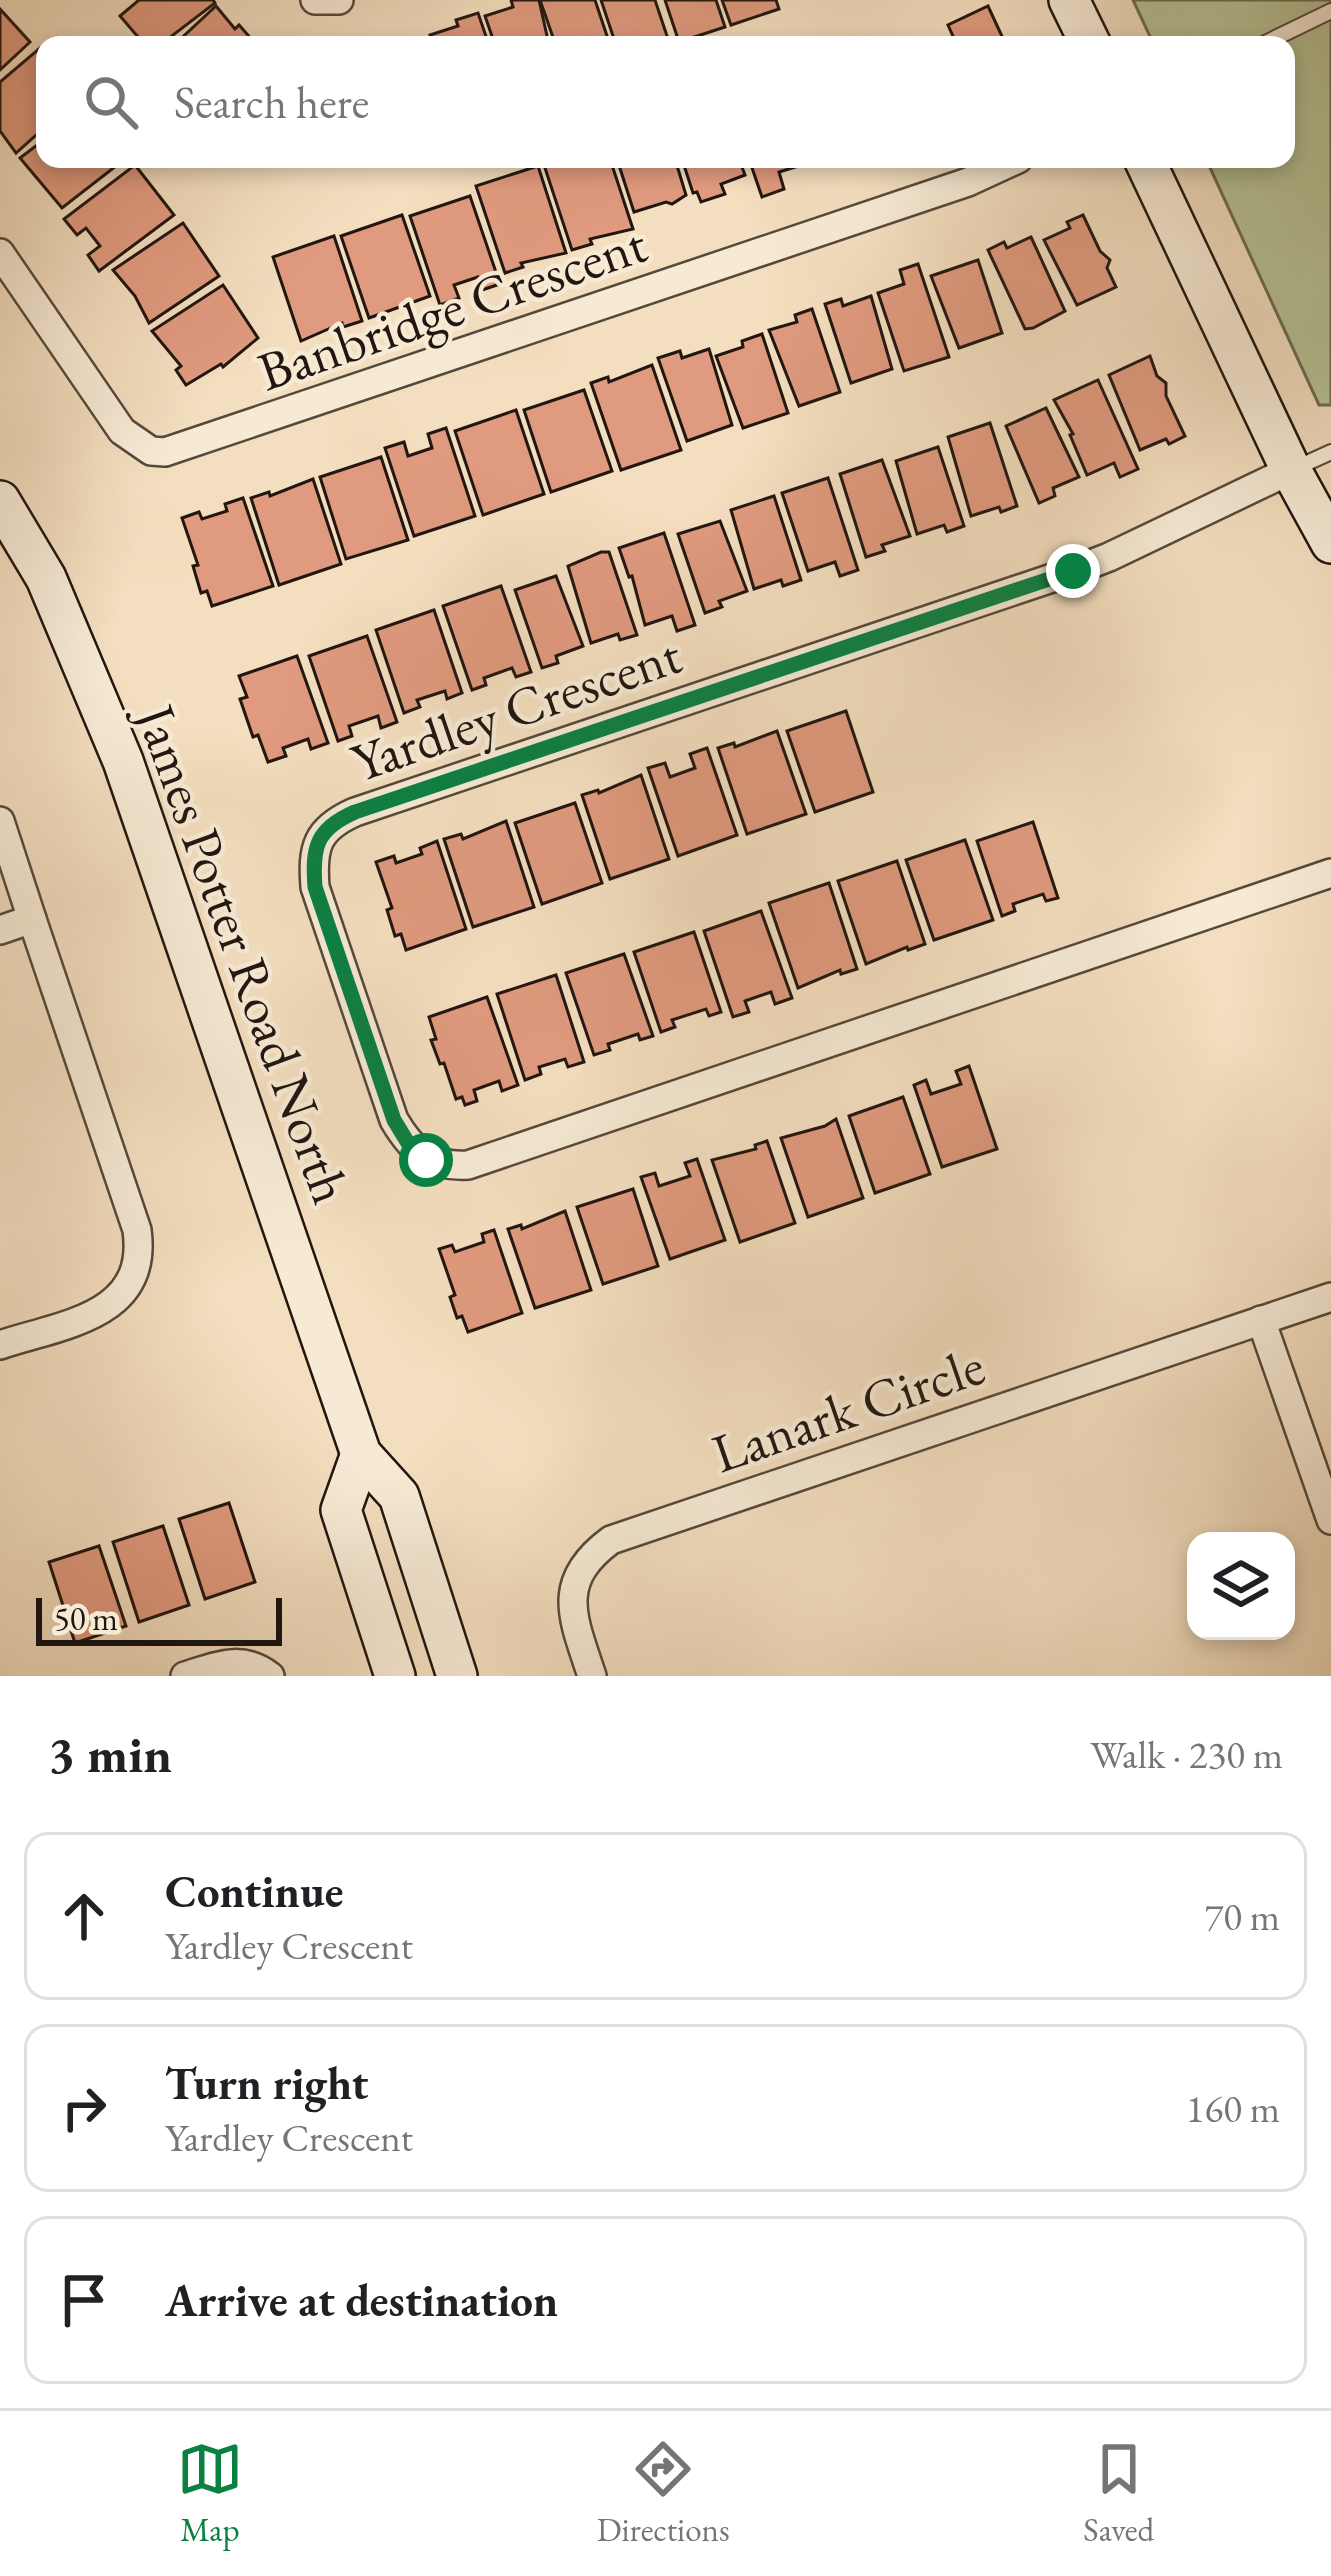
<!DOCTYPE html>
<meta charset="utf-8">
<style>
:root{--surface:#fff;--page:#f2f2f2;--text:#202124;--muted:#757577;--line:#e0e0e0;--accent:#0b8043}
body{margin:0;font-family:"EB Garamond",serif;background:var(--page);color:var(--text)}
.controls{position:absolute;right:36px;bottom:36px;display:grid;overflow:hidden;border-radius:24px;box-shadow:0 6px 18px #0003}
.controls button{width:108px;height:108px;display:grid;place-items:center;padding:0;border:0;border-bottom:3px solid var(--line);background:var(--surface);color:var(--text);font:60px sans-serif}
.scale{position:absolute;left:36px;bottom:30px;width:246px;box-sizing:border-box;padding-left:12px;border:6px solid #211610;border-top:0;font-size:33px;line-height:42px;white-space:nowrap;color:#211610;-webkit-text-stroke:9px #f7ead5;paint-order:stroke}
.stop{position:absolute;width:36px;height:36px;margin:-27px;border:9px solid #0b8043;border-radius:50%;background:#fff}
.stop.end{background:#0b8043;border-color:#fff;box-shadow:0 3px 12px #0008}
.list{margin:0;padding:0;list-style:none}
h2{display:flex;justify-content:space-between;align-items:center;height:156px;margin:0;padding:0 48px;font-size:51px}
h2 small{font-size:39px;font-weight:400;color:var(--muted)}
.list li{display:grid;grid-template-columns:78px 1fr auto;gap:36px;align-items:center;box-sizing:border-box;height:168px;margin:0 24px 24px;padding:0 24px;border:3px solid var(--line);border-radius:24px}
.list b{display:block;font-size:45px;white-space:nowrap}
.list p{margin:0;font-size:39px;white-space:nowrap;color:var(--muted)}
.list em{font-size:39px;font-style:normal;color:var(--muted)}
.icon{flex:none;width:66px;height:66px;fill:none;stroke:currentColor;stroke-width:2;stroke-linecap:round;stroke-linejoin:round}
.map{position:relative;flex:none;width:1331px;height:1676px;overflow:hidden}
.search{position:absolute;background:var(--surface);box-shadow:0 6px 18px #0003;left:36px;right:36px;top:36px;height:132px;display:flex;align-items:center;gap:30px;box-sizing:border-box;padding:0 42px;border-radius:24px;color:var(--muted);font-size:45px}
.sheet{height:732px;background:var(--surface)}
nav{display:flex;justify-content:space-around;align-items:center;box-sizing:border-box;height:168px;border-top:3px solid var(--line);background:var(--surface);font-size:33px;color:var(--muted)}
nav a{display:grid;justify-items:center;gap:6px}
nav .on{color:var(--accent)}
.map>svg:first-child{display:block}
.green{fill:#b6c296;stroke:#6c6c53;stroke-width:3}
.building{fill:#e09a7f;stroke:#211610;stroke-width:3}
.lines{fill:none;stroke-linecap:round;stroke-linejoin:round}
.lane-casing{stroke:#56483c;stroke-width:18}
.street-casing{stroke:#56483c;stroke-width:32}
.secondary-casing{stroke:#211610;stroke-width:44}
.lane{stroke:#f7ead5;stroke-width:14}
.street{stroke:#f7ead5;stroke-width:27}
.secondary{stroke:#f7ead5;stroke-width:39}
.route{stroke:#0b8043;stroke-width:15}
.labels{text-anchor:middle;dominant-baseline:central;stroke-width:9;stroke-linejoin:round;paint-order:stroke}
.street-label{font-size:54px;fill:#211610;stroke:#f7ead5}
</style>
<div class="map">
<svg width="1331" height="1676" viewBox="0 0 1331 1676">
<rect width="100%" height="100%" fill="#f3debf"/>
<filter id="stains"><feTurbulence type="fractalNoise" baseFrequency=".00167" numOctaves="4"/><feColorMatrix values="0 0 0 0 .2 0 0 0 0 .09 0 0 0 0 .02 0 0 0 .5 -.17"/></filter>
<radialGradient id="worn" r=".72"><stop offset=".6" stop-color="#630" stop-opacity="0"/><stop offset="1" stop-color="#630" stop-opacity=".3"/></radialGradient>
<polygon class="green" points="1133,0 1331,0 1331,405 1319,405 1206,159 1286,159 1286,45 1154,45"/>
<g class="building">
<polygon points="139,0 213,0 215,3 160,45 145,45 120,16"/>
<polygon points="511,0 539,0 549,45 495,45 485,16 513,7"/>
<polygon points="540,0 595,0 610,45 555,43"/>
<polygon points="601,0 655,0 670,45 616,45"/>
<polygon points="665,0 716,0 725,27 679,42"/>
<polygon points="722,0 776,0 779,9 731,25"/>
<polygon points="216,6 235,29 239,25 254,42 174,45"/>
<polygon points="988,6 1006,45 957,45 948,25"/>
<polygon points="0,9 30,42 0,70"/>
<polygon points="478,13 489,45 434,45 430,35 458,26 456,20"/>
<polygon points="40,48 45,53 45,127 16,153 0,131 0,82"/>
<polygon points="45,139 45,159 125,159 62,208 20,158"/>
<polygon points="563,159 610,159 633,229 590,239 592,244 572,250 544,165"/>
<polygon points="617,159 675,159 686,195 672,204 666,202 634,212"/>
<polygon points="682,159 739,159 745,175 721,184 725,194 701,202 697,192 693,193"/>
<polygon points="749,159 803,159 805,164 779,172 784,189 762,197"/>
<polygon points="135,165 174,215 99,271 88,255 100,246 86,228 77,235 64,219"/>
<polygon points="538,166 566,253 521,263 523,267 505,273 476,186"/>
<polygon points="470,196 500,284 482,290 478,277 454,285 459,298 440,305 410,216"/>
<polygon points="402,215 430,296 369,318 341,236"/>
<polygon points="1083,215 1100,251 1110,260 1107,268 1116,287 1077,305 1044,240 1070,228 1067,222"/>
<polygon points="183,223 219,276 149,323 135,296 113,270"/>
<polygon points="334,236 362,321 343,327 342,323 301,341 273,257"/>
<polygon points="1031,237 1065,311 1033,328 1025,329 988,250 1004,242 1007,248"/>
<polygon points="978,260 1002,333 959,348 931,276"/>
<polygon points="918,264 949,357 904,371 878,293 904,284 900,270"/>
<polygon points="223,285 258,338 223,367 221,364 186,385 176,370 181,366 152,331"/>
<polygon points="871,296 892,369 851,383 825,304 841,299 843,306"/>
<polygon points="812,309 840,392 799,406 769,330 797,322 795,315"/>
<polygon points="762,334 788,413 743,428 716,356 743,347 742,341"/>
<polygon points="709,349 732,425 687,441 658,358 680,351 682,358"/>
<polygon points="1150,356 1157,376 1166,383 1166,396 1185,436 1169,444 1166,439 1140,450 1109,375"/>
<polygon points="652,365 681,450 621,470 591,383 608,377 609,382"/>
<polygon points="1098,380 1138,469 1120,477 1114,463 1087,475 1070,435 1073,434 1054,400"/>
<polygon points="584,390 612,471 551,492 524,410"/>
<polygon points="1046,408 1079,477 1053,488 1055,496 1039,503 1006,426"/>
<polygon points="516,410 544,494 483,515 455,431"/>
<polygon points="990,423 1017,506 1001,512 999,507 971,516 948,437"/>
<polygon points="446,428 475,516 414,536 385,448 404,442 408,456 432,448 428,434"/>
<polygon points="938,447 964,526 947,532 944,525 917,534 896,461"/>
<polygon points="381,457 408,540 346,559 320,477"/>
<polygon points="882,460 910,536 882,545 885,551 866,557 840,474"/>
<polygon points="828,478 858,570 840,576 835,562 808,571 782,493"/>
<polygon points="313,479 341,564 279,585 251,498 269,492 270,496"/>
<polygon points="774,496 801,580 783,586 781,580 754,589 731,510"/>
<polygon points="243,498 273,586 212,606 207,591 201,593 193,566 198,565 182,518 199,512 202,519 227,511 225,504"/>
<polygon points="720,521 747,591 719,601 722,607 705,613 678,534"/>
<polygon points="664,533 695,625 677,631 672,616 645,625 632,576 629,577 619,548"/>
<polygon points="601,552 609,552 637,635 620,640 618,634 591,643 568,566"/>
<polygon points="556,576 583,646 556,656 558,663 542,668 515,590"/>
<polygon points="501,586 531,672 516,677 512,668 484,678 486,685 472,690 443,606"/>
<polygon points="434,610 462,693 447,699 445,691 417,700 420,707 404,713 376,630"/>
<polygon points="367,636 397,722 381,728 378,716 349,726 352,736 338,741 309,656"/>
<polygon points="297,656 328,743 311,749 308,739 283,748 286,756 268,762 258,735 253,737 240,699 247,697 239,676"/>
<polygon points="846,711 873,792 815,812 787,731"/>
<polygon points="777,731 806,814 747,834 718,748 734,743 735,747"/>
<polygon points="707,748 737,835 678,856 648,768 665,763 670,777 695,768 690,754"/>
<polygon points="641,775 669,859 610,879 582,795 598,790 599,793"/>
<polygon points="575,803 602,883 542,904 515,823"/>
<polygon points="506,821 534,907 473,927 444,839 461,834 463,839"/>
<polygon points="1033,822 1058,898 1046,901 1043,894 1013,904 1015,911 1002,916 977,841"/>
<polygon points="965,840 993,920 934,940 906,860"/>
<polygon points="437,841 466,929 406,950 401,934 395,936 387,910 392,908 376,862 394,856 396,863 422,854 420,848"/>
<polygon points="897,861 925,944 908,950 907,947 866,964 838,881"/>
<polygon points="829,883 857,969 841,974 840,970 798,988 769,903"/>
<polygon points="761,911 792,998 775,1004 771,992 745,1001 749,1012 733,1017 704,931"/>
<polygon points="694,932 721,1012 709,1016 706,1009 672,1020 675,1027 661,1032 634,952"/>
<polygon points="624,954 653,1036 640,1040 638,1034 608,1044 610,1050 594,1055 566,973"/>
<polygon points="556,975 584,1062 568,1067 565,1059 539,1067 541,1074 525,1080 497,994"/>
<polygon points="487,997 518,1085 502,1091 499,1081 474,1090 477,1101 465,1105 462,1097 456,1099 444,1063 440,1064 431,1040 436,1039 429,1017"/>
<polygon points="969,1066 997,1149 942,1167 914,1085 926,1080 931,1094 961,1084 956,1071"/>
<polygon points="903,1097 930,1174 875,1193 849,1116"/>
<polygon points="836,1119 863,1198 808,1217 781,1138 825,1126"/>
<polygon points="767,1141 795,1223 740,1242 712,1160 756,1149 755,1145"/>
<polygon points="697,1159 725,1240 670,1259 641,1177 655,1173 659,1186 690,1176 685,1163"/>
<polygon points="633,1189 658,1266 603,1284 577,1207"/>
<polygon points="565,1211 591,1290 535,1308 508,1229 521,1225 522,1229"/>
<polygon points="494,1230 522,1313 468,1332 462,1316 457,1318 450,1297 455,1295 439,1249 452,1245 455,1252 484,1242 482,1234"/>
<polygon points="229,1503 255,1582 205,1599 179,1519"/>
<polygon points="163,1526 189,1605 139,1622 113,1542"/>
<polygon points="99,1546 126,1626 75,1643 49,1562"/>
</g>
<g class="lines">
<g class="lane-casing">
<g id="lane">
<polyline points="1261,45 1331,11"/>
<polyline points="1296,468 1331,452"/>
</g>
</g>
<g class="street-casing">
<g id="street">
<polyline points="315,0 339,0"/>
<polyline points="0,253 122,431 151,451 165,452 968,182 1018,159"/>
<path d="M1291 470 1109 557 1073 571 355 812C316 829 312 848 315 887L394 1120C413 1152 430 1167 468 1165L1331 873"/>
<polyline points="0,821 32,919"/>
<path d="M0 930 32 919 137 1230C149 1317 63 1324 0 1345"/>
<polyline points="1261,1320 1331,1520"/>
<path d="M185 1676C217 1666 242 1654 270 1676"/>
<path d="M592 1676C573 1618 554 1582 611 1540L1331 1297"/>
</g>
</g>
<g class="secondary-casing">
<g id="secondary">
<polyline points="1069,0 1091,45"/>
<polyline points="1144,159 1291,470 1331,543"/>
<polyline points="0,501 46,578 123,761 361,1454 399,1496 457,1676"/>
<polyline points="361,1454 341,1510 395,1676"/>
</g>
</g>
<use href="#lane" class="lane"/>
<use href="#street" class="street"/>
<use href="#secondary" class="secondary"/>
</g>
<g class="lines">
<path class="route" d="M426 1160 408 1143 394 1120 315 887C312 847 316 829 355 812L1073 571"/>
</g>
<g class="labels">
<g class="street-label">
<text transform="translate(452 307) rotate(-19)">Banbridge Crescent</text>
<text transform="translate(516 708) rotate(-19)">Yardley Crescent</text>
<text transform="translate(244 954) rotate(70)">James Potter Road North</text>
<text transform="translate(848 1409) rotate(-19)">Lanark Circle</text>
</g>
</g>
<rect width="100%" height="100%" filter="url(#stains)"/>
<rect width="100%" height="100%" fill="url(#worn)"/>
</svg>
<div class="controls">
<button><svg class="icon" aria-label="layers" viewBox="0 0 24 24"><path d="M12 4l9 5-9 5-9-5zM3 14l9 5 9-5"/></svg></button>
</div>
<div class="scale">50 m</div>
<div class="stop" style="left:426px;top:1160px"></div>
<div class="stop end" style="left:1073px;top:571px"></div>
<div class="search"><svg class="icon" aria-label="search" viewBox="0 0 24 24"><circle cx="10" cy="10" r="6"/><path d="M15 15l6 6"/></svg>Search here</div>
</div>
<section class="sheet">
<h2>3 min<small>Walk · 230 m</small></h2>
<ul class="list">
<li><svg class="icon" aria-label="ahead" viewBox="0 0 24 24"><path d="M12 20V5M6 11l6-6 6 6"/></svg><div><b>Continue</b><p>Yardley Crescent</p></div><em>70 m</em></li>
<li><svg class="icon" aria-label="right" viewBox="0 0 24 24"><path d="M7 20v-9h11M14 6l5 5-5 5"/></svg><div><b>Turn right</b><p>Yardley Crescent</p></div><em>160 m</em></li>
<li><svg class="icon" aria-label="arrive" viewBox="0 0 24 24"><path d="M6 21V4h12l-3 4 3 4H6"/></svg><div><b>Arrive at destination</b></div></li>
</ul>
</section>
<nav>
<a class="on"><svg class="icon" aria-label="map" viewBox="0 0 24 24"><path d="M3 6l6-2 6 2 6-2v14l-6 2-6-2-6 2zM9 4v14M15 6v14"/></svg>Map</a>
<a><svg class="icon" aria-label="directions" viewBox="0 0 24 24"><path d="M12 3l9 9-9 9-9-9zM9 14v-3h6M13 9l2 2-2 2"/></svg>Directions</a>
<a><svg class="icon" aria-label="saved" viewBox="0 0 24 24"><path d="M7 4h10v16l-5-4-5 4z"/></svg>Saved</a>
</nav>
